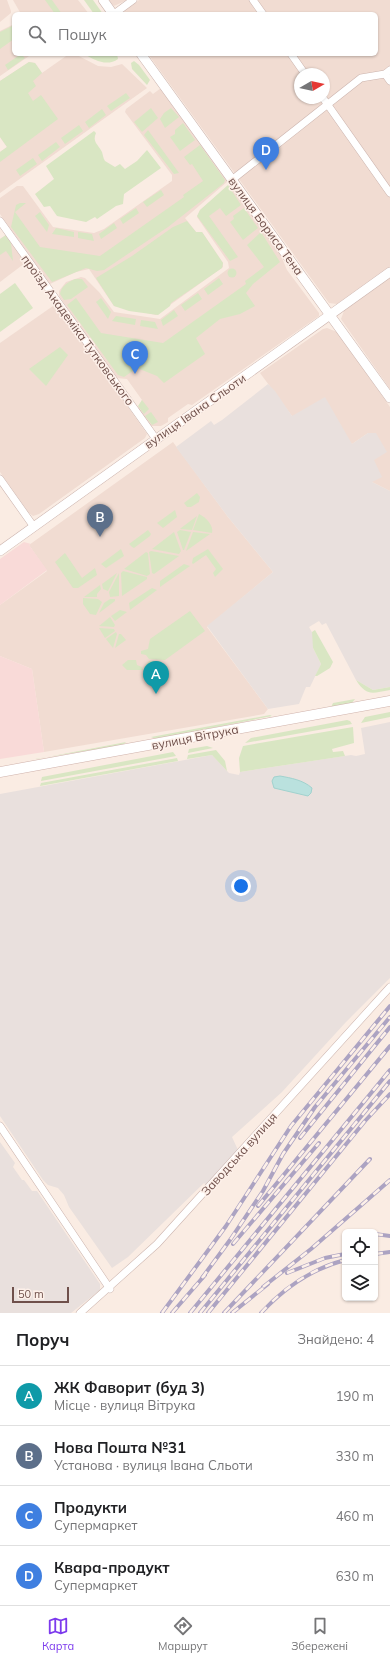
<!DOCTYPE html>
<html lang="uk">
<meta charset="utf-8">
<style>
:root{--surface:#fff;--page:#f2f2f2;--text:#202124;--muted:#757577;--line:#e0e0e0;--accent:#7c3aed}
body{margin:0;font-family:Mulish,sans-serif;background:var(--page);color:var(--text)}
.controls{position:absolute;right:12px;bottom:12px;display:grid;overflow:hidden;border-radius:6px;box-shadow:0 1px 3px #0004}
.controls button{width:36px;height:36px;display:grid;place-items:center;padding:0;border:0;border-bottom:1px solid var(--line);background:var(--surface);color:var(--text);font:20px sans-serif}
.compass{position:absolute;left:294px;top:68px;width:36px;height:36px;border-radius:50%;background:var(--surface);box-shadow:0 1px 3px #0004;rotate:81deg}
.scale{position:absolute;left:12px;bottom:10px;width:57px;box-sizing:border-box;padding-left:4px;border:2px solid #6f504b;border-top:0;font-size:11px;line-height:14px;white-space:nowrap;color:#6f504b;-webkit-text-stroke:3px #fdf0e9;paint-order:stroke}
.you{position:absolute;left:241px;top:886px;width:14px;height:14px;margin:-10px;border:3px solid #fff;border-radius:50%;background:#1a73e8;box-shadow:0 0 0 6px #1a73e833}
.badge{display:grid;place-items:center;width:26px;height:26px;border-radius:50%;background:var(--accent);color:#fff;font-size:13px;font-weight:700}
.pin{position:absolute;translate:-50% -33px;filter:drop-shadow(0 1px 2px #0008)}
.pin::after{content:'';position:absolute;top:21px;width:14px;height:12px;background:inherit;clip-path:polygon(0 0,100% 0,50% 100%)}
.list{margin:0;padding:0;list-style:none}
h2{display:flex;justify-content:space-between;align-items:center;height:52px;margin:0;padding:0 16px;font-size:17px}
h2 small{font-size:13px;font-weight:400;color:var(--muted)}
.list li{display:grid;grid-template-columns:26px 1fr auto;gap:12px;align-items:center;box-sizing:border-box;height:60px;padding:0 16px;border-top:1px solid var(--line)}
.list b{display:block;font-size:15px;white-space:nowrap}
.list p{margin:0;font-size:13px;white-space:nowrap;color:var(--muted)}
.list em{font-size:13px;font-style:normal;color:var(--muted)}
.icon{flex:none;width:22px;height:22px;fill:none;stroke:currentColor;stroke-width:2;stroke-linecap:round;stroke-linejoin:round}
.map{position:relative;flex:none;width:390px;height:1313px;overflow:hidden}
.search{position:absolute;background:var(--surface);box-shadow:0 1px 3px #0004;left:12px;right:12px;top:12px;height:44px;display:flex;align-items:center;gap:10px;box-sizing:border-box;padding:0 14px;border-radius:6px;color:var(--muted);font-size:15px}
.sheet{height:292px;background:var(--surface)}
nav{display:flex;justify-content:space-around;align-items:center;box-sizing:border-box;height:56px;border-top:1px solid var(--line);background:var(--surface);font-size:11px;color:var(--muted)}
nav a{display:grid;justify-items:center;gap:2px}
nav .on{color:var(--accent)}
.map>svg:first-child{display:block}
.residential{fill:#f1dcd2;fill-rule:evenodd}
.commercial{fill:#f9dad8}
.industrial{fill:#e9e0dd}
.green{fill:#d9e6c3}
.water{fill:#bae1de;stroke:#a1d2ce}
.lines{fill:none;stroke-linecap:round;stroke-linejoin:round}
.minor-casing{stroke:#ccb4ae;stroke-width:8}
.tertiary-casing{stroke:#ccb4ae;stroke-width:10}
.secondary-casing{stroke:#cfb2ab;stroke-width:11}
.minor{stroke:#fff;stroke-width:7}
.tertiary{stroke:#fff;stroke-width:9}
.secondary{stroke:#fff;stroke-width:10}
.rail-casing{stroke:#aca3c2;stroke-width:4}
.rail{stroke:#fdf0e9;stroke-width:2.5;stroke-dasharray:8;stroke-linecap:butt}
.labels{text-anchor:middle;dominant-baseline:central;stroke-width:3;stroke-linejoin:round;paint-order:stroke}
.street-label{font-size:12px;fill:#6f504b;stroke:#fdf0e9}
</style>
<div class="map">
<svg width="390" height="1313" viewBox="0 0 390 1313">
<rect width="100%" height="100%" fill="#faece3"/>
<g class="residential">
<polygon points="0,0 7,0 11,11 11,13 0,22"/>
<polygon points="13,0 78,0 89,14 21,14"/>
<polygon points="108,0 127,0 114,6"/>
<path d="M139 0H390V267L337 304 329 303 148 54H376V14H121ZM300 74H324V98H300Z"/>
<polygon points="14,24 14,54 32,54 0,76 0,31"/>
<polygon points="69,54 75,54 98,66 111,67 122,64 147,88 0,193 0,152 7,147 0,137 0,81 29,62 35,63 42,73"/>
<polygon points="161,88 228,181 185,218 196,232 202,232 223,263 223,267 156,315 114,306 89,269 76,272 50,284 0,214 0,198 17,186 23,186 53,227 94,233 104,229 172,181 172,175 125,112 126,109 150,91 153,94"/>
<polygon points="230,185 279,251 287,270 319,313 319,316 192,405 188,404 168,418 168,422 161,426 150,426 138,408 142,400 127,379 116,378 59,296 59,291 66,282 81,277 85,278 99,292 114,312 160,319 229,268 228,262 197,217 200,210"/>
<polygon points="6,235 25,263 0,282 0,239"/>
<polygon points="390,278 390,389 341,319 344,311"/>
<polygon points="53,306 59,310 76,333 147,434 145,438 39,514 33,516 29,513 0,472 0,343"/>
<polygon points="327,328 337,332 390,407 390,491 372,482 374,460 368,433 352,444 292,416 260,373 323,329"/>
<polygon points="173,442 228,517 273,572 207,627 268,709 264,714 44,752 32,669 0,656 0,605 47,571 29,545"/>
</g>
<g class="commercial">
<polygon points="24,542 31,544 29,545 47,570 0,605 0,559"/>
<polygon points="0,656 32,669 44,752 0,759"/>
</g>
<g class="industrial">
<polygon points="268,384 275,391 292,416 325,397 352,444 368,433 376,433 387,452 374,460 382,477 372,482 390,491 390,687 373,690 356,680 326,623 322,625 319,621 309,627 313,634 313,648 321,664 310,687 306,687 299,704 268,709 207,626 273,572 228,517 176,447 211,421 214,425 222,420"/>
<polygon points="390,722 390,978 346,1022 282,1092 232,1137 238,1150 207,1186 204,1183 128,1257 112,1268 69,1207 64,1195 58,1188 48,1185 43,1180 0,1116 0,794 212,755 229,773 239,775 240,772 253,770 351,755 356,756 365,754 361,728"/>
<polygon points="0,1142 15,1163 13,1167 22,1180 24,1180 32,1191 37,1191 100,1284 100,1290 71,1313 0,1313"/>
</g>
<g class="green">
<polygon points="45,0 52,0 62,14 55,14"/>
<polygon points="84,0 93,0 103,14 94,14"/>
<polygon points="14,25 14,39 0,49 0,32"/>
<polygon points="21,54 25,58 8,70 5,65"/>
<path d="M84 54H117L118 59C107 67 94 60 84 54Z"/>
<polygon points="134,61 139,65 150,80 147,85 132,69 131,63"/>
<polygon points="29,62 35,63 42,73 33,81 36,86 28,93 33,101 41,95 58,119 0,162 0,152 7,147 0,137 0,81"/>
<polygon points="126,93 130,98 111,111 107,106"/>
<polygon points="151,108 158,118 142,132 134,122"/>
<polygon points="171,108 179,117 165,128 160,119 164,113"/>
<polygon points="102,109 106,115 89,128 85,122"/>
<polygon points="183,123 195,140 180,151 170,137 175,134 175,130"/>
<polygon points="79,125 83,131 65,144 61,138"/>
<polygon points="148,130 179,173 174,174 144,135"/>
<path d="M94 131 96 133C92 142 98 144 102 152 103 155 103 158 105 161L115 167 120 164 125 169 137 161 147 150 161 168 124 194 123 204 116 206 97 219 95 217 86 222 57 216 50 206 44 207 35 194 54 179 46 166Z"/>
<polygon points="56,142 60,147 42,161 38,155"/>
<polygon points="200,145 225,180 224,183 168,227 104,270 97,271 86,268 52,282 11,227 16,205 20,203 26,203 15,212 40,247 100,256 184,197 183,195 203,181 192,164 190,165 184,157"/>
<polygon points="33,158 37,164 20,176 16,170"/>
<polygon points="228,185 241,205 226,216 220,208 209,216 238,257 230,261 197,216 200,210"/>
<polygon points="161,190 164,195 147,207 143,202"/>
<polygon points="136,208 139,213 123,224 120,219"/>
<polygon points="244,208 258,228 243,240 230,222 234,219 233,216"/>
<polygon points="40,212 49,225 47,232 35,216"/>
<polygon points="187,221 196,232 202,232 223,263 222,268 171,303 170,306 158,315 129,311 114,306 96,278 132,256 173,227"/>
<polygon points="114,223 117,228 101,239 99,234"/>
<polygon points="56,228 74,232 74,237 52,234"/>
<polygon points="78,232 92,234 94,241 78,238"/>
<polygon points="261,232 280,262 253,284 246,293 255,306 240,314 220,319 196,338 205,354 164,383 157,376 137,368 124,377 118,375 67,305 76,298 101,333 163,343 246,284 245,281 264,267 247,245"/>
<polygon points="6,235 11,243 13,261 6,251 0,255 0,239"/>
<circle cx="232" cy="273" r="4.5"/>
<polygon points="219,278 223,284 208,295 204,289"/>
<path d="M75 279H82L88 287 71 299 64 300 60 294C61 286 68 282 75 279Z"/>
<polygon points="15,283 33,308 0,332 0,294"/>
<polygon points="198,293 202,299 185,311 181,305"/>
<polygon points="101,298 111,312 108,319 96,302"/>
<polygon points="174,310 178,316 163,326 161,320"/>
<polygon points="116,316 136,319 135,325 112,321"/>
<polygon points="141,320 155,322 158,329 140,326"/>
<polygon points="60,347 68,355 46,386 29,369"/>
<polygon points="142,400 149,409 144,414 138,406"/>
<polygon points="151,412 158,422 152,425 145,416"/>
<polygon points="197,493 200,497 199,502 191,507 187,507 184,503"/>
<polygon points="175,510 177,517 163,528 157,523"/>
<path d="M199 514C206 517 214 526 212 533L193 530Z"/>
<polygon points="197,516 192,530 180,529 181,528"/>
<polygon points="148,530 151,534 150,536 134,548 132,547 129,544"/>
<polygon points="180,530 191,532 184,550 183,550 177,532"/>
<polygon points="174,532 181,551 179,554 152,549"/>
<polygon points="193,532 210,534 186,551"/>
<polygon points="121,549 124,556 106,568 101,564"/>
<polygon points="208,549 223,569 215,577 213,573 216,569 206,555 193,564 192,563 193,558"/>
<polygon points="151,551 179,556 154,574 152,573 149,552"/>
<polygon points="146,552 148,553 150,574 147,576 124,569"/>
<polygon points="65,553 82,578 95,568 97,575 78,588 73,588 55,562"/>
<polygon points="184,564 190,566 160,587 160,581"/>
<polygon points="123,571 147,577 147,579 122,596 121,573"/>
<polygon points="117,573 108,591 103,589 102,584"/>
<polygon points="119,573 119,596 110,597 109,592"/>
<polygon points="100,585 101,589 97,594 97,597 84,597"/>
<polygon points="152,588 157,590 130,610 129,603"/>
<polygon points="83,598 98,599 102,602 96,615 90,614 83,604"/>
<polygon points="110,599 115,599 115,601 99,613 104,603"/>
<polygon points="120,610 127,612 115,621 111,616"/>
<polygon points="190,611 205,631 165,660 149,659 146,655 141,654 141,651 148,649 150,639"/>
<polygon points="110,617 115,625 114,627 99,626"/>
<polygon points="99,628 114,629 115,631 105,638"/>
<polygon points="315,630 333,662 330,668 317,676 315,676 321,664 313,648 312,632"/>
<polygon points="116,632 117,634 113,648 106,639"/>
<polygon points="119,634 121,634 126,640 115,648"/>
<polygon points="128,660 136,660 137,665 142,667 143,670 127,670 122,665"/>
<polygon points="149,661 160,661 161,662 152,668 145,669 144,667"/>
<path d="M356 680 373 690 390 687V690C372 693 367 697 356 680Z"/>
<polygon points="355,699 352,703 331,707 333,703"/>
<polygon points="390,712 390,717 361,723 365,717"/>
<polygon points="270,715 272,716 156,739 151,737"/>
<polygon points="347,720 350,721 352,724 245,743 251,738"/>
<polygon points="353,727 354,743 332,749 333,752 343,751 345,756 240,772 239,758 243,746"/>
<polygon points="126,742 123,745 35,759 37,759"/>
<polygon points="207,746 213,748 188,753 189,749"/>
<polygon points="216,750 225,761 227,771 212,755 187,759 188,755"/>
<polygon points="173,752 176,756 41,781 42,777"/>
<polygon points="177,758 178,761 40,786 41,783"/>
</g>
<path class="water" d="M280 776C291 778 303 780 312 788L311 793 308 796 274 788 272 781 274 777Z"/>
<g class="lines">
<g class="minor-casing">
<g id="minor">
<polyline points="253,0 263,14"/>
<polyline points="114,14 133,0"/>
<polyline points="291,54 305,74"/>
<polyline points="385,74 390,81"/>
<polyline points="323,98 390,193"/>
<polyline points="233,179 361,78 385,74 390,70"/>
<polyline points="0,221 156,439"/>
<polyline points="0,479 34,527"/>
<polyline points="0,1126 110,1289"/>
<polyline points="80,1313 157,1244 390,987"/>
</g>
</g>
<g class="tertiary-casing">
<g id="tertiary">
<polyline points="103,0 113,14"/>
<polyline points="141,54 390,398"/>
<polyline points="0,551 390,272"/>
</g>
</g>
<g class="secondary-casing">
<polyline id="secondary" points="0,772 390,701"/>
</g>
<use href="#minor" class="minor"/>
<use href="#tertiary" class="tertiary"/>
<use href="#secondary" class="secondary"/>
<g class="rail-casing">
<g id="rail">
<polyline points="300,1138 390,1027"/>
<polyline points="258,1206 390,1046"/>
<polyline points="375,1234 390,1236"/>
<polyline points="233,1244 319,1143"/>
<polyline points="375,1254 390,1252"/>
<polyline points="287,1273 325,1258 345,1254"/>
<polyline points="202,1278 230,1240 263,1191 283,1154 315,1107 390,1017"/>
<polyline points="263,1287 311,1249 390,1180"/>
<polyline points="162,1313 226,1226 291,1126 390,1006"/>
<polyline points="172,1313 205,1275"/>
<polyline points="190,1313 390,1070"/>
<polyline points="200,1313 390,1081"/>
<polyline points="208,1313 365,1121 390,1094"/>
<polyline points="224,1313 370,1159"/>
<polyline points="232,1313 268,1284"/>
<path d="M261 1313C285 1287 311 1269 345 1260"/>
</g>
</g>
<use href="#rail" class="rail"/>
</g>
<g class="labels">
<g class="street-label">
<text transform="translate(266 226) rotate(54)">вулиця Бориса Тена</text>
<text transform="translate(78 330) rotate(54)">проїзд Академіка Тутковського</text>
<text transform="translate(195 411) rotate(-35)">вулиця Івана Сльоти</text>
<text transform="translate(195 737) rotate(-11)">вулиця Вітрука</text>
<text transform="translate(239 1154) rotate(-48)">Заводська вулиця</text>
</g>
</g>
</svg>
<div class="controls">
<button><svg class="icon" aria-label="locate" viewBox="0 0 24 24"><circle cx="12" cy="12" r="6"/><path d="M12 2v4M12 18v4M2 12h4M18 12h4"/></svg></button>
<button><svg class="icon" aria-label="layers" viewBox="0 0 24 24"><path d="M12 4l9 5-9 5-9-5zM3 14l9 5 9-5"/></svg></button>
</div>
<svg class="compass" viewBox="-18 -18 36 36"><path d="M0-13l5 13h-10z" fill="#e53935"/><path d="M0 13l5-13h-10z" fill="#757577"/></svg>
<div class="scale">50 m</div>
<div class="you"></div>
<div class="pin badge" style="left:156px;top:694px;background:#0f9aa8">A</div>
<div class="pin badge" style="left:100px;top:537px;background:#5c6f8a">B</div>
<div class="pin badge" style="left:135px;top:374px;background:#3f7fe0">C</div>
<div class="pin badge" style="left:266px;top:170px;background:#3f7fe0">D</div>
<div class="search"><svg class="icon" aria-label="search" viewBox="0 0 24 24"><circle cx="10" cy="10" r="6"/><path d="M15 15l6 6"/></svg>Пошук</div>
</div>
<section class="sheet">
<h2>Поруч<small>Знайдено: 4</small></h2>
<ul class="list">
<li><span class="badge" style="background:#0f9aa8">A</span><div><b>ЖК Фаворит (буд 3)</b><p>Місце · вулиця Вітрука</p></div><em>190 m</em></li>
<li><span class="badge" style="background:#5c6f8a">B</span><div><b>Нова Пошта №31</b><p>Установа · вулиця Івана Сльоти</p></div><em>330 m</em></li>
<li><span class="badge" style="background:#3f7fe0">C</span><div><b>Продукти</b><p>Супермаркет</p></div><em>460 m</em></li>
<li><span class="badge" style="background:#3f7fe0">D</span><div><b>Квара-продукт</b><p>Супермаркет</p></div><em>630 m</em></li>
</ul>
</section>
<nav>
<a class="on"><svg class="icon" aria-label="map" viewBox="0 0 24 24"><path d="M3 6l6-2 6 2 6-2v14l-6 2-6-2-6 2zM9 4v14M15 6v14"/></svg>Карта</a>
<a><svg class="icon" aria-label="directions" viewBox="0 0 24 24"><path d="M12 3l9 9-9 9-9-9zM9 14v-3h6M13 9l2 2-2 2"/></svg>Маршрут</a>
<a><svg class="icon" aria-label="saved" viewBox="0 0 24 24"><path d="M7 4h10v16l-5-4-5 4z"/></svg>Збережені</a>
</nav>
